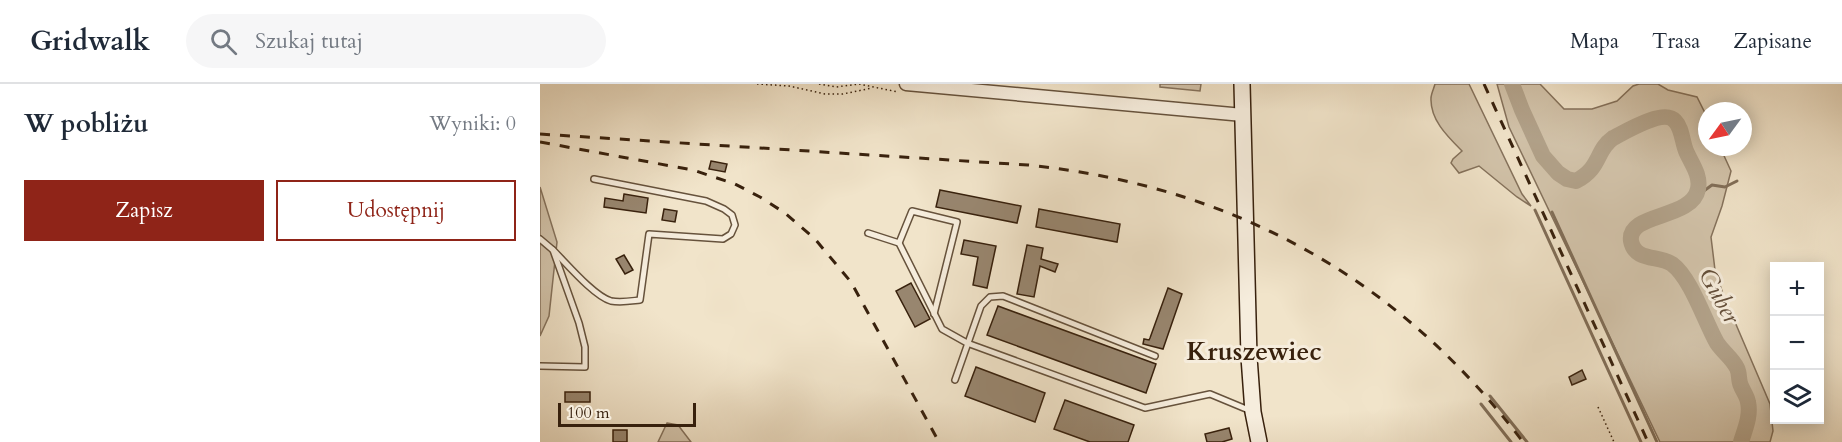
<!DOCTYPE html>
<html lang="pl">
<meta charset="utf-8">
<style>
:root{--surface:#fff;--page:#f6f6f7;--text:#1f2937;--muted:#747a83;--line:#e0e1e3;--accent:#8f2418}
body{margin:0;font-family:Cardo,serif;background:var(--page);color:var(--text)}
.controls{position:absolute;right:18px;bottom:18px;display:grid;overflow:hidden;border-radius:0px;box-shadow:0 3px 15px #0003}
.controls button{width:54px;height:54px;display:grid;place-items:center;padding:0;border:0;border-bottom:2px solid var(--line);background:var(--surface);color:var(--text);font:30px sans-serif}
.compass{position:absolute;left:1158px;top:18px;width:54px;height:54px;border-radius:50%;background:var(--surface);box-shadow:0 3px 15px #0003;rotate:237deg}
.scale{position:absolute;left:18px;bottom:15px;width:138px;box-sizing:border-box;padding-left:6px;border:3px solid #38210d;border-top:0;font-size:16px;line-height:21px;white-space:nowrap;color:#38210d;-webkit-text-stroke:4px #f6eddd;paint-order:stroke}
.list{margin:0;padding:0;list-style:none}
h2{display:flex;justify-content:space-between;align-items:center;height:78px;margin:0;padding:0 24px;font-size:26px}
h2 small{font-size:20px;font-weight:400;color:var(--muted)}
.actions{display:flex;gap:12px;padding:18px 24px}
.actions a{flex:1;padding:14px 0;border:2px solid var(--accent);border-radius:0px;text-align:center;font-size:21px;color:var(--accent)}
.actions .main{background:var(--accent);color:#fff}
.icon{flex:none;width:33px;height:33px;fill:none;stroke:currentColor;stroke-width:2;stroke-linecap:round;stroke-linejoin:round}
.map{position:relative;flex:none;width:1302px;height:358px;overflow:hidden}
header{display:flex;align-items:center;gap:36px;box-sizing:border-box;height:84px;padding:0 30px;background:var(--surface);border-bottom:2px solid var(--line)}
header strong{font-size:28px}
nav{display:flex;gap:33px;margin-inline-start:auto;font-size:21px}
.search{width:420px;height:54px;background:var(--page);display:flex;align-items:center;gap:15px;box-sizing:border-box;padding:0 21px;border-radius:33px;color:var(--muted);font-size:22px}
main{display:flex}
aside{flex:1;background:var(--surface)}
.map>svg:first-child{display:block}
.green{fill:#d2c3aa;stroke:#85725c;stroke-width:1.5}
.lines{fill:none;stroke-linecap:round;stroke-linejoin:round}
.stream{stroke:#816e58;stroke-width:3}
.river{stroke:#b2a28a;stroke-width:16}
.building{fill:#98866f;stroke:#38210d;stroke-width:1.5}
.service-casing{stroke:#66523c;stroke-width:8}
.tertiary-casing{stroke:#66523c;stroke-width:15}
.secondary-casing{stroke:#38210d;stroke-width:18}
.path{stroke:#38210d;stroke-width:1.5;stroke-dasharray:1.5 3;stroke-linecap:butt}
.service{stroke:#f6eddd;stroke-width:5}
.tertiary{stroke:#f6eddd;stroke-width:12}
.secondary{stroke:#f6eddd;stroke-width:15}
.rail{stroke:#38210d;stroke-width:3;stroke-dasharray:10 10;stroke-linecap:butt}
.labels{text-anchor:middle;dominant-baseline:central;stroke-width:6;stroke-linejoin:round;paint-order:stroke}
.water-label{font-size:24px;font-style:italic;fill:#634e39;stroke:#f6eddd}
.quarter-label{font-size:26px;font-weight:bold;fill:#38210d;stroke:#f6eddd}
</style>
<header>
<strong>Gridwalk</strong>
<div class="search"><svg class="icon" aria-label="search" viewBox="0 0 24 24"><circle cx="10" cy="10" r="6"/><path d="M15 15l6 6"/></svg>Szukaj tutaj</div>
<nav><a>Mapa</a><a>Trasa</a><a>Zapisane</a></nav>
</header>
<main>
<aside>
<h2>W pobliżu<small>Wyniki: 0</small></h2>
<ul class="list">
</ul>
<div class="actions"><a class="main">Zapisz</a><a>Udostępnij</a></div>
</aside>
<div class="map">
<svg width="1302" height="358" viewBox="0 0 1302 358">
<rect width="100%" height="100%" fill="#f1e4ca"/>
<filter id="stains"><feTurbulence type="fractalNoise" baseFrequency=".00333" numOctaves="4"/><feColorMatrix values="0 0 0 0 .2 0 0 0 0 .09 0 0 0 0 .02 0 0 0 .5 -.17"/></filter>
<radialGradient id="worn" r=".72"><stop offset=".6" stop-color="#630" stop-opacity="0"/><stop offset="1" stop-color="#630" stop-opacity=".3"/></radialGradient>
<g class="green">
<polygon points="620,0 661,0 660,7 620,3"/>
<path d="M895 0H929L982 110 991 122 977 113 939 82 919 89 911 79 913 75 922 67C908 53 890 36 891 14 891 10 894 4 895 0Z"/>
<polygon points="957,0 1000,0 1024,25 1052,25 1077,17 1093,2 1099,0 1118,0 1128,6 1157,13 1167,33 1167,63 1180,63 1191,87 1182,122 1171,153 1175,186 1183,210 1230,320 1233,347 1230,358 1120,358 969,43"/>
<polygon points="0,103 17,158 9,232 0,252"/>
<polygon points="127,339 138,341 151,358 118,358"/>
</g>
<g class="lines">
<g class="stream">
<polyline points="1154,114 1172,101 1185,103 1197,97"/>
<polyline points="995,126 1101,358"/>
<polyline points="1012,128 1117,358"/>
<polyline points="950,312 987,358"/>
<polyline points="941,320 971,358"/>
</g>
<path class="river" d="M972 0 982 26 1003 72 1018 89 1027 95 1036 97C1062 83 1055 67 1073 54 1085 48 1124 24 1135 37 1142 44 1142 57 1146 67 1151 79 1161 91 1158 105 1152 136 1087 128 1091 157 1095 178 1119 171 1132 180 1151 194 1165 238 1177 259 1183 268 1192 274 1197 284 1200 290 1198 296 1201 302 1203 307 1207 312 1208 318 1211 332 1205 345 1201 358"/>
</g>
<g class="building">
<polygon points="171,77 187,80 185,88 169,85"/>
<polygon points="400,106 481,122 477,139 396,123"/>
<polygon points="84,110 108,114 106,129 64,123 65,114 83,117"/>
<polygon points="124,125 137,127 135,138 122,136"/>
<polygon points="499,125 580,140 577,158 496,143"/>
<polygon points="424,156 456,162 447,204 433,201 438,173 421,170"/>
<polygon points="487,161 503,164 501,175 518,180 515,188 500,182 494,213 477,210"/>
<polygon points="84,171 93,186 85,190 76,175"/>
<polygon points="371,199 390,235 375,243 356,207"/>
<polygon points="628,204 642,210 623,265 603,260 604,255 609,256 610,254"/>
<polygon points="458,222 616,280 606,309 447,251"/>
<polygon points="436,283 505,309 495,338 425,312"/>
<polygon points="1042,286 1046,295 1032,301 1029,293"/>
<rect x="25" y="308" width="25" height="10"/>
<polygon points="525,316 594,341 588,358 550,358 514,345"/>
<polygon points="689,344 692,355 682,358 667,358 665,350"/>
<rect x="73" y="346" width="14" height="12"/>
</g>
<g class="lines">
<g class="service-casing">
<g id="service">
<polyline points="328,149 359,159 402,245 427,259 605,324 670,310 711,327"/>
<polyline points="0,155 13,166 39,239 45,263 45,283 0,282"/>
<polyline points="359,159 372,127 417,138 394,230"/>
<path d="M13 166C27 180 54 212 71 217 81 219 91 217 100 216L109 150 183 155 191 150 195 141 192 131 184 125 166 117 54 95"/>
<polyline points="415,296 441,222 450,213 463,212 615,272"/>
</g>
</g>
<g class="tertiary-casing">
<polyline id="tertiary" points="366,0 703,31"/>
</g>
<g class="secondary-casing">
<polyline id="secondary" points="702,0 709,273 713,328 719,358"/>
</g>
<g class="path">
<polyline points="217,0 249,2 285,10 303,10 332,4"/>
<polyline points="279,0 296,3 319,0 358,8"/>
<polyline points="1058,323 1074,358"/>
</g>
<use href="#service" class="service"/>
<use href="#tertiary" class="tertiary"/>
<use href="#secondary" class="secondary"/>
<g class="rail">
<polyline points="944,0 1108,358"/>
<path d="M0 50 488 81C693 102 859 194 983 358"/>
<polyline points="0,58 153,86 195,100 220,113 245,129 275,155 311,198 399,358"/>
</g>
</g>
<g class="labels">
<g class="water-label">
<text transform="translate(1179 212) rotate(61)">Guber</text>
</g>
<g class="quarter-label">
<text x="714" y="267">Kruszewiec</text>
</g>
</g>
<rect width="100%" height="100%" filter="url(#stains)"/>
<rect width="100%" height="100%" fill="url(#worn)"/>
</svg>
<div class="controls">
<button>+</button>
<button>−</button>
<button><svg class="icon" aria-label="layers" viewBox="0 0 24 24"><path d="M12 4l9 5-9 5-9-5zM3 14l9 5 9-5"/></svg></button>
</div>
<svg class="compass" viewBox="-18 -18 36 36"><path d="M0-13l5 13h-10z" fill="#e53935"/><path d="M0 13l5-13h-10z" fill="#747a83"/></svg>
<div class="scale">100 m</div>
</div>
</main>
